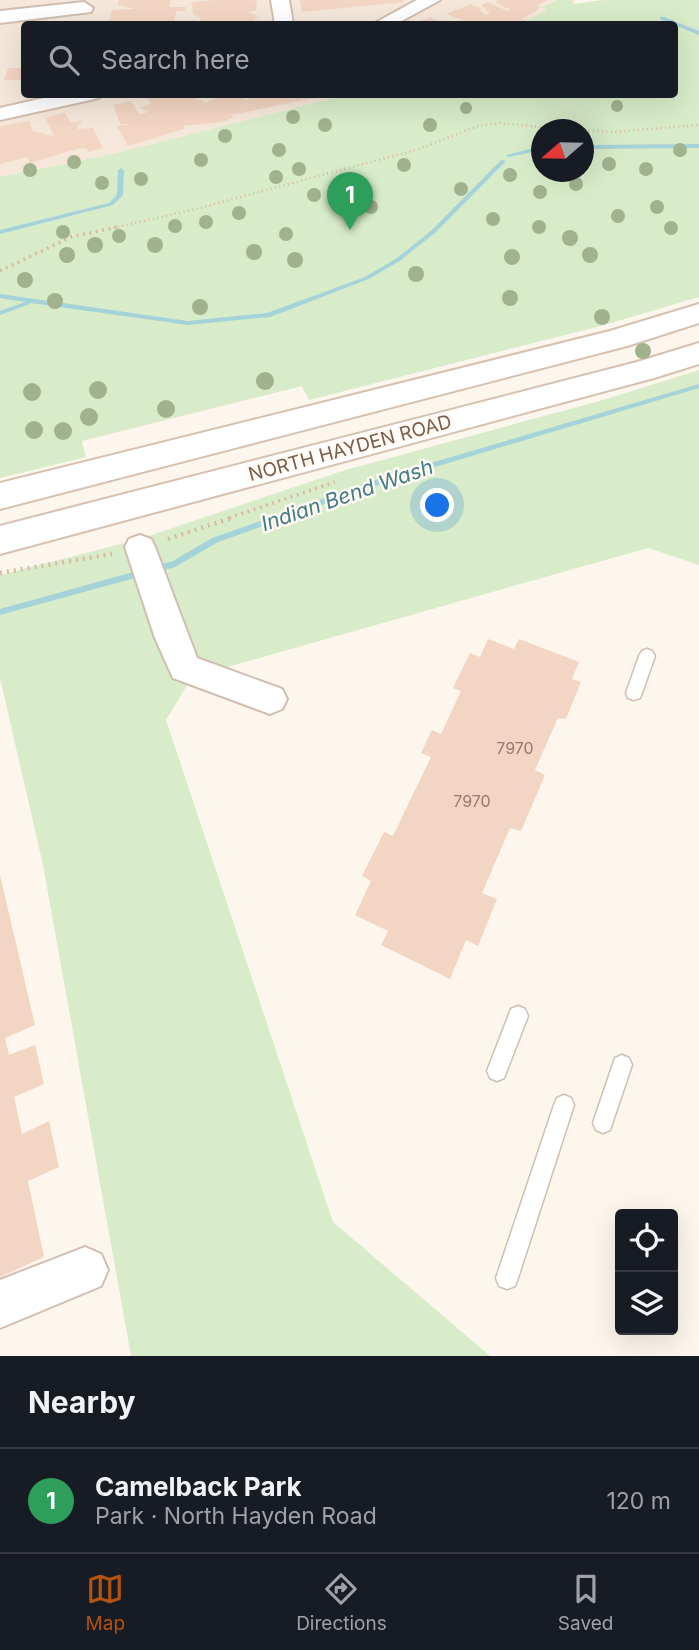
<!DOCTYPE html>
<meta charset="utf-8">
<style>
:root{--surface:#171b24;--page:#20242c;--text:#f1f3f6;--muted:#9ea1a6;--line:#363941;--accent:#b45309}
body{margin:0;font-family:Inter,sans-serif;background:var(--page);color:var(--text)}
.controls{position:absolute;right:21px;bottom:21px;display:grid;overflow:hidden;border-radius:7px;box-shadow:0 7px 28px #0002}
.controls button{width:63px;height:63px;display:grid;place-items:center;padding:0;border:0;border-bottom:2px solid var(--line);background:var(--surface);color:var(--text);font:35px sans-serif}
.compass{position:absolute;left:531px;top:119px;width:63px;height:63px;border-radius:50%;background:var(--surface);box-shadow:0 7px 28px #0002;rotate:250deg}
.you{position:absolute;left:438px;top:506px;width:24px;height:24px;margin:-18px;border:5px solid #fff;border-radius:50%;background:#1a73e8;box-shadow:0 0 0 10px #1a73e833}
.badge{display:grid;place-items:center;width:46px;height:46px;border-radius:50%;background:var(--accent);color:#fff;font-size:23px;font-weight:700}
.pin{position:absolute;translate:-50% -58px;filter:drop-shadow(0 2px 4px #0008)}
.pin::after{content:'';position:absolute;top:37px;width:24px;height:21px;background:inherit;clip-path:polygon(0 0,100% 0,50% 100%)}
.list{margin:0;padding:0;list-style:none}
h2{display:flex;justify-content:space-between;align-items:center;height:91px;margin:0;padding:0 28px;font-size:30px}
h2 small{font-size:23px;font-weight:400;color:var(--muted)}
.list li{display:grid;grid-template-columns:46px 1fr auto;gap:21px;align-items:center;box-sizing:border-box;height:105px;padding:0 28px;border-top:2px solid var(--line)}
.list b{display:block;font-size:26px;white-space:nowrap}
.list p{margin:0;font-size:23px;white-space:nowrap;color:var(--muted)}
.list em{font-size:23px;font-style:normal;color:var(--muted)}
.icon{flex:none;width:38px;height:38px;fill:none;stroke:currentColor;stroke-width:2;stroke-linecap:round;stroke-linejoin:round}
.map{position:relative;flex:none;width:699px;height:1356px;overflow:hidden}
.search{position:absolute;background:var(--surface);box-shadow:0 7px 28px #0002;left:21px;right:21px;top:21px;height:77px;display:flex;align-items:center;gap:18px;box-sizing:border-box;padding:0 24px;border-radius:7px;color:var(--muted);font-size:26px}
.sheet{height:196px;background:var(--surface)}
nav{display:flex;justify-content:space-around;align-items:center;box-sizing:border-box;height:98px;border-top:2px solid var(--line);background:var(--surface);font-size:19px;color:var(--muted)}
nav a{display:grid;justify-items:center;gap:4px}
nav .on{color:var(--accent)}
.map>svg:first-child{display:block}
.residential{fill:#f5e8da}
.green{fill:#d8ecc9;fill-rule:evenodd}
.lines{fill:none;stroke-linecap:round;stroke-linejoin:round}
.stream{fill:#a5d3da;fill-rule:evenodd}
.building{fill:#f3d5c3}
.service-casing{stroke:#d1beb0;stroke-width:3}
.minor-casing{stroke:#d1beb0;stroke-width:4}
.secondary-casing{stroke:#d6c0b0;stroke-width:4}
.path-far2{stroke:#d9b8a5;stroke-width:2.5;stroke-dasharray:1 3.5;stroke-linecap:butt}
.path-far1{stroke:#d9b8a5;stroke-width:3.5;stroke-dasharray:2 4.5;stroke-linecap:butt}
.path{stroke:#d9b8a5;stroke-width:4.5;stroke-dasharray:2 5;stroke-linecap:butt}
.service{fill:#fff;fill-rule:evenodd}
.minor{fill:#fff;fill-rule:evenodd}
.secondary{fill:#fff;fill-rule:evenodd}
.tree{fill:#a0b28e}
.labels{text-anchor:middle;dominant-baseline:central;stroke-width:5;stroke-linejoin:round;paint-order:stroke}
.number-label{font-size:16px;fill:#987a6a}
.street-label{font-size:19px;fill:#7a5c4d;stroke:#fffaf3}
.water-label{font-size:21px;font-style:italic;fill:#437c86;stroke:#fffaf3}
</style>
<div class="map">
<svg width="699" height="1356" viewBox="0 0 699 1356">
<rect width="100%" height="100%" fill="#fdf6ec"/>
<polygon class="residential" points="0,0 575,0 574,4 535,24 24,24 24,94 346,95 112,154 0,177"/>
<g class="green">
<path d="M557 0H571L574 4 603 0H699V297L601 326 309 400 302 386 82 441 86 457 0 478V177L112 154 346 95 674 94V24H529L527 21 547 10 542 7ZM542 130H584V172H542Z"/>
<polygon points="699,370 699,565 648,548 192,677 166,720 333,1222 490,1356 131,1356 43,865 0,678 0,575 137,540 342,471 603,400"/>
</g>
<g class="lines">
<g class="stream">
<polygon points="660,17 664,17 699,31 699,35 660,19"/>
<polygon points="699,144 699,148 584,149 584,145"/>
<polygon points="542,146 542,150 509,157 506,155"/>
<polygon points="501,160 506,161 436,232 401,260 369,279 270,317 188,325 31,303 30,304 0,315 0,311 25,302 0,298 0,294 188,321 267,313 365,277 397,258 432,230"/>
<polygon points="121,168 124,170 123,195 113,205 0,234 0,230 109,203 117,195 118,170"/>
<polygon points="699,384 699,388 395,479 218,542 175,567 0,615 0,609 173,561 212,538 390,475"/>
</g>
</g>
<g class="building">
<polygon points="119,0 171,0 169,7 186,7 185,11 176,11 174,24 108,24 112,10 136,9 118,5"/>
<polygon points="214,0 254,0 257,2 256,10 248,12 258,16 254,21 248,21 247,24 199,24 201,18 193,14 192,2"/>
<polygon points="300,0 404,0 404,2 302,12"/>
<polygon points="498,0 548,0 537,5 541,7 534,12 521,19 526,21 519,24 463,24 468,22 446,14 471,4 482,9 479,11 486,15 490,13 481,5 488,2 507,11 511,10 496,3"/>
<polygon points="430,17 445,24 413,24"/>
<polygon points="8,68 24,68 24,85 20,85 22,80 4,80"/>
<polygon points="150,94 199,94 196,101 202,100 204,103 215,99 214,94 241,94 245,100 251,98 248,94 324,96 231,115 233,118 221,122 183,126 184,129 128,146 117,126 130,124 120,124 113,105 131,101 139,114 149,112 140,108 151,104 146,95"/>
<polygon points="65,113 70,122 82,121 76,129 93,128 103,148 88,152 86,148 77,149 30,163 27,157 0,164 0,126 29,121 33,131 54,136 45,117"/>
<polygon points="488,639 514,649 519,639 579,662 572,679 581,682 566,719 558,718 535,770 545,775 521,831 510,828 482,893 497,899 478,946 466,940 450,979 381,945 388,931 355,915 371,881 362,876 384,832 393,836 431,757 421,753 432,730 441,734 461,691 453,688 470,653 480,657"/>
<polygon points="0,875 35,1025 5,1038 9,1055 35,1045 44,1084 14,1097 22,1134 49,1121 59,1167 28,1181 44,1257 0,1277"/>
</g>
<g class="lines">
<g class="service-casing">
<g id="service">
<polygon points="647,649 652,651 655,656 642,693 640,698 634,700 628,698 626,693 639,656 642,651"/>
<polygon points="518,1006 525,1009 528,1016 504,1078 497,1081 490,1078 487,1071 511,1009"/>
<polygon points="622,1055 629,1058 632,1065 610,1130 603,1133 596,1130 593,1123 615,1058"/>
<polygon points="564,1095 571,1098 574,1105 518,1278 515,1286 507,1289 499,1286 496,1278 554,1105 557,1098"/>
</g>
</g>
<g class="minor-casing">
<g id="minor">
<polygon points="271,0 289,0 293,24 275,24"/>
<polygon points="417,0 440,0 396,24 373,24"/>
<polygon points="84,2 93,8 91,12 0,23 0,11"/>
<polygon points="61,94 102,94 99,98 0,120 0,108"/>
<polygon points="140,535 151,539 155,547 197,658 282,689 287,699 282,709 270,714 173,678 155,638 125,547 129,539"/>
<polygon points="85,1247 101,1254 108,1270 101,1286 0,1328 0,1280"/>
</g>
</g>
<g class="secondary-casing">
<g id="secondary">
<polygon points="699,304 699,323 627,346 0,509 0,483 610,331"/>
<polygon points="699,343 699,364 654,378 0,554 0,526 637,362"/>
</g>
</g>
<g class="path-far2">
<polyline points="584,130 613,132 699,125"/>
<polyline points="109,229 196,209 419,149 478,126 500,123 569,130"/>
</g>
<g class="path-far1">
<polyline points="0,271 71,237 117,227"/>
<polyline points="229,518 335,482"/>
</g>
<g class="path">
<polyline points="168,539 234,517"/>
<polyline points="0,573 112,554"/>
</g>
<use href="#service" class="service"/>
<use href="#minor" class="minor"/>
<use href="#secondary" class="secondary"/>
</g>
<g class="tree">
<circle cx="617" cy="106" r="6"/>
<circle cx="466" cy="108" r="6"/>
<circle cx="293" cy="117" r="7"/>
<circle cx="325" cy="125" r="7"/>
<circle cx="430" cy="125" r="7"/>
<circle cx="225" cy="136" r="7"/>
<circle cx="279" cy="150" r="7"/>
<circle cx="680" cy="150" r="7"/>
<circle cx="201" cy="160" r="7"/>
<circle cx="74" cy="162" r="7"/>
<circle cx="609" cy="164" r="7"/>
<circle cx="404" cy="165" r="7"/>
<circle cx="299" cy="169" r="7"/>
<circle cx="646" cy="169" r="7"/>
<circle cx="30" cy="170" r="7"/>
<circle cx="510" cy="175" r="7"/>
<circle cx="276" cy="177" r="7"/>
<circle cx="141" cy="179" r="7"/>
<circle cx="102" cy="183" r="7"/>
<circle cx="351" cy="184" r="7"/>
<circle cx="576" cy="184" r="7"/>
<circle cx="461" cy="189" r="7"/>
<circle cx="540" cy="192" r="7"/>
<circle cx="314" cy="195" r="7"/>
<circle cx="371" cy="207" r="7"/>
<circle cx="657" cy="207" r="7"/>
<circle cx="239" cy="213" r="7"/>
<circle cx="618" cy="216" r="7"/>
<circle cx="493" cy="219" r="7"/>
<circle cx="206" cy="222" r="7"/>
<circle cx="175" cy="226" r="7"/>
<circle cx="539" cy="227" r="7"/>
<circle cx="671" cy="228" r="7"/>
<circle cx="63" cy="232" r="7"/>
<circle cx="286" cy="234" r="7"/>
<circle cx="119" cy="236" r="7"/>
<circle cx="570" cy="238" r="8"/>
<circle cx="95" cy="245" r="8"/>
<circle cx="155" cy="245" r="8"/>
<circle cx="254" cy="252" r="8"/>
<circle cx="67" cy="255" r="8"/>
<circle cx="590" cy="255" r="8"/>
<circle cx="512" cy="257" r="8"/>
<circle cx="295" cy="260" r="8"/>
<circle cx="416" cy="274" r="8"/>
<circle cx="25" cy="280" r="8"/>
<circle cx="510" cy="298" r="8"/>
<circle cx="55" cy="301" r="8"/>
<circle cx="200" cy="307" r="8"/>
<circle cx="602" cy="317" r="8"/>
<circle cx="643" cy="351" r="8"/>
<circle cx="265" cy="381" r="9"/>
<circle cx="98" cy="390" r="9"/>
<circle cx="32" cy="392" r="9"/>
<circle cx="166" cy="409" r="9"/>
<circle cx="89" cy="417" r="9"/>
<circle cx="34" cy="430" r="9"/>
<circle cx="63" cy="431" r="9"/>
</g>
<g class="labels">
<g class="number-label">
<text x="515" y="748">7970</text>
<text x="472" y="801">7970</text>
</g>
<g class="street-label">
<text transform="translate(350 448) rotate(-15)">NORTH HAYDEN ROAD</text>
</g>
<g class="water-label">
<text transform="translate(347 495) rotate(-19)">Indian Bend Wash</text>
</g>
</g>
</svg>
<div class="controls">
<button><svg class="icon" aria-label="locate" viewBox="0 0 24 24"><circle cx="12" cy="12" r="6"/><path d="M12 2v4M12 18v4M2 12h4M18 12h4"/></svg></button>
<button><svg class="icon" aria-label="layers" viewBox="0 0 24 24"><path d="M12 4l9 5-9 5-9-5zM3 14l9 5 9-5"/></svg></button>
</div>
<svg class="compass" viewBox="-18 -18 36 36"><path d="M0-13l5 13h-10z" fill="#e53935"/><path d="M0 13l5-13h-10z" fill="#9ea1a6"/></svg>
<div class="you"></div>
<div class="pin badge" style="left:350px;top:230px;background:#2e9e5b">1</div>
<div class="search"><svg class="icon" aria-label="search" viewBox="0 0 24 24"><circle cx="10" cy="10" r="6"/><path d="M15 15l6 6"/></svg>Search here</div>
</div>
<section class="sheet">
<h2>Nearby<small></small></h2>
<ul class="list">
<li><span class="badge" style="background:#2e9e5b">1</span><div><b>Camelback Park</b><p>Park · North Hayden Road</p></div><em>120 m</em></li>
</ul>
</section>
<nav>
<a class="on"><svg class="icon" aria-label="map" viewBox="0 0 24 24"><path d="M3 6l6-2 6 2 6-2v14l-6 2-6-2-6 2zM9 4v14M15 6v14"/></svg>Map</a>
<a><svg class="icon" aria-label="directions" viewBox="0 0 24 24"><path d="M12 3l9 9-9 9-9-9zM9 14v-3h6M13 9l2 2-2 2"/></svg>Directions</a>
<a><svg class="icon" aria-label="saved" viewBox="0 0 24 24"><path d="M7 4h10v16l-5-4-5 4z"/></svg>Saved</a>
</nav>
